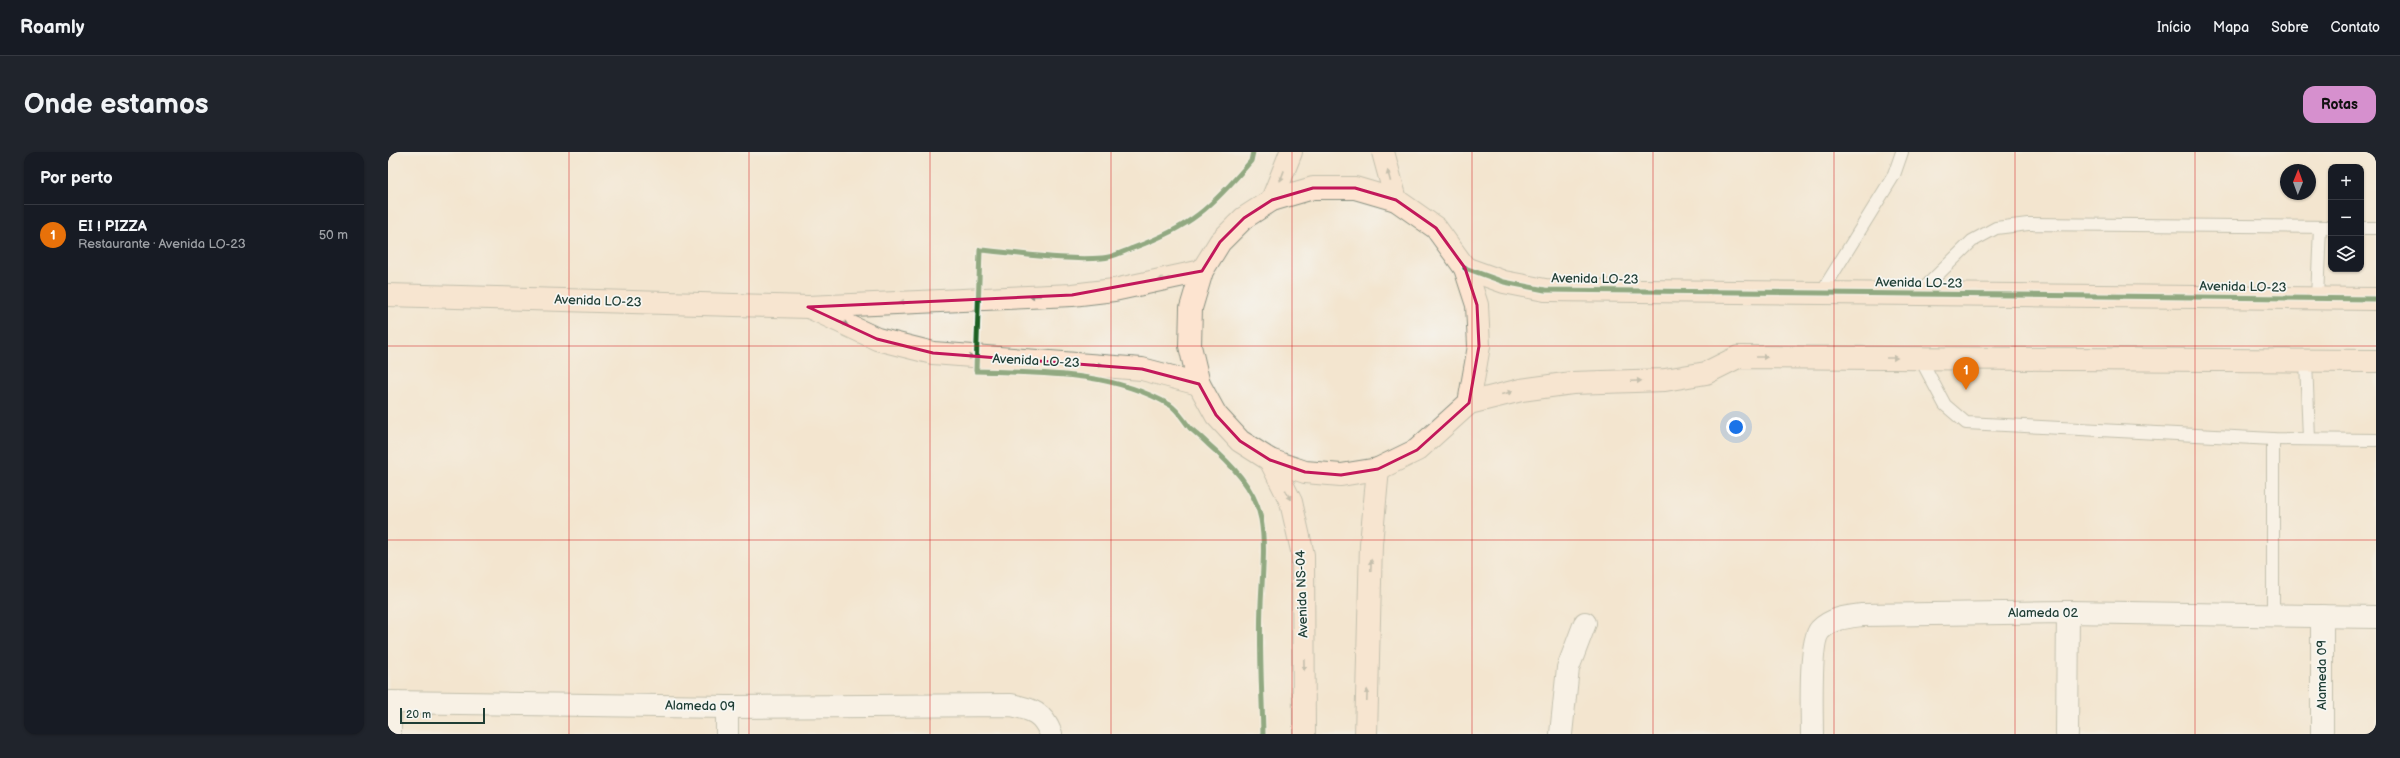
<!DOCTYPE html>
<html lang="pt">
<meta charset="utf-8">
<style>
:root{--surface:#171b24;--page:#20242c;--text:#f1f3f6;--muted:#9ea1a6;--line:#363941;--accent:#d690ce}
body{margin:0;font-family:"Balsamiq Sans",sans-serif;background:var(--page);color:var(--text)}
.controls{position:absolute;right:12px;top:12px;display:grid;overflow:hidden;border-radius:8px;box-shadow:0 1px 3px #0004}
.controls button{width:36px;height:36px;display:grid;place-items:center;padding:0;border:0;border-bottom:1px solid var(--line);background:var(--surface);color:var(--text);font:20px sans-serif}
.compass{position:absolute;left:1892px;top:12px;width:36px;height:36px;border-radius:50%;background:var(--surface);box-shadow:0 1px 3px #0004;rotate:1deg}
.scale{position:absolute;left:12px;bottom:10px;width:85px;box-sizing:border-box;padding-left:4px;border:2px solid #1f3d34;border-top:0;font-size:11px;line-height:14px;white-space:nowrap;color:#1f3d34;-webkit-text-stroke:3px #f6f6f2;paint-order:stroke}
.you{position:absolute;left:1348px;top:275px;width:14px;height:14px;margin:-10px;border:3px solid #fff;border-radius:50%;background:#1a73e8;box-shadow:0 0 0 6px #1a73e833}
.badge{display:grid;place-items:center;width:26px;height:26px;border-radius:50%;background:var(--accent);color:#fff;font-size:13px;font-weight:700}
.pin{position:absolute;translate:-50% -33px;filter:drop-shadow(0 1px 2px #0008)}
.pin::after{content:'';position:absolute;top:21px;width:14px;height:12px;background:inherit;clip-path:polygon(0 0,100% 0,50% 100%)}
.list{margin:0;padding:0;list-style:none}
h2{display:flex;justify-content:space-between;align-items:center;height:52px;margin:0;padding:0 16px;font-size:17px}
h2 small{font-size:13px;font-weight:400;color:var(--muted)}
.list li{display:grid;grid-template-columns:26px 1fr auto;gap:12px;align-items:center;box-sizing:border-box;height:60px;padding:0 16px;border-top:1px solid var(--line)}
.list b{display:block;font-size:15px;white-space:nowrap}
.list p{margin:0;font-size:13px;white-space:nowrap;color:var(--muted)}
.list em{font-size:13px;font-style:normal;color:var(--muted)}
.icon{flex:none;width:22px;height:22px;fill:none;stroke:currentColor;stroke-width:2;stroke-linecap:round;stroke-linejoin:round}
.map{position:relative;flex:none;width:1988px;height:582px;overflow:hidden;border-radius:12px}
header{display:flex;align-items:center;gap:24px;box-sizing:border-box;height:56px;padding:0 20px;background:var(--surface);border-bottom:1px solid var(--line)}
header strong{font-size:19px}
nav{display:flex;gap:22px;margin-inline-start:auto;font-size:14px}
.intro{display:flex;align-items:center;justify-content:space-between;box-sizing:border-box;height:96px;padding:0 24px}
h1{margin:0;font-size:28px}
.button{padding:10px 18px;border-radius:12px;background:var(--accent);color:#111;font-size:14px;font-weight:700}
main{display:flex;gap:24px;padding:0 24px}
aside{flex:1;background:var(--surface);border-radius:12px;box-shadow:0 1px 3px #0004}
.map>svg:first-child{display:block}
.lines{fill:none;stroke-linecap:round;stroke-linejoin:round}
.lane-casing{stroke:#899182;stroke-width:14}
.street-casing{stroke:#899182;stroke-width:24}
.secondary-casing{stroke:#899182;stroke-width:24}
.lane{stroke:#fff;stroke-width:12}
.street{stroke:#fff;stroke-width:22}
.secondary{stroke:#fde4d0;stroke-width:22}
.cycleway-casing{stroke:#f6f6f2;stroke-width:8}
.cycleway{stroke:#1b5e20;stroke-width:5}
.oneway{fill:#8e9082}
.marked{fill:none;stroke:#c2185b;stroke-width:3;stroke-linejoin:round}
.grid{fill:none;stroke:#d62828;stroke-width:1;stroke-opacity:0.55}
.labels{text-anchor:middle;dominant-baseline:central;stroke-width:3.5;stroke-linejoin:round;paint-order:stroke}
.street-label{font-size:13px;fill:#1f3d34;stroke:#f6f6f2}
</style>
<header>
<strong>Roamly</strong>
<nav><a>Início</a><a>Mapa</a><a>Sobre</a><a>Contato</a></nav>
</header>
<div class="intro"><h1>Onde estamos</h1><a class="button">Rotas</a></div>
<main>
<aside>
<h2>Por perto<small></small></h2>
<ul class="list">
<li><span class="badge" style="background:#e8710a">1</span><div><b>EI ! PIZZA</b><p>Restaurante · Avenida LO-23</p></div><em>50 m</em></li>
</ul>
</aside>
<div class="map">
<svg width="1988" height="582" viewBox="0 0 1988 582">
<rect width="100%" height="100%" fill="#f6f6f2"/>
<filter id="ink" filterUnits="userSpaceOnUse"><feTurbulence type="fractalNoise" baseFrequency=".025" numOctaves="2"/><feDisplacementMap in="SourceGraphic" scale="8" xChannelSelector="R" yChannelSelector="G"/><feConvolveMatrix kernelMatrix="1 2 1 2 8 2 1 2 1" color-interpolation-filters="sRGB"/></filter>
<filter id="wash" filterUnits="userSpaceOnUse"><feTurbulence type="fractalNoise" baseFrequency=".012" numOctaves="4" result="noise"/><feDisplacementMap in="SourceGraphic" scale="16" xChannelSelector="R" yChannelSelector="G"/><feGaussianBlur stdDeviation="0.9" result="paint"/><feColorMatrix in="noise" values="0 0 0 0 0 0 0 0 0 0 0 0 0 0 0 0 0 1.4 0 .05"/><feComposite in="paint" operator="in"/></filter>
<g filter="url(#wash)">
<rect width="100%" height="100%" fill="#f3e5cf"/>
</g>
<g filter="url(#ink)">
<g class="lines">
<g class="lane-casing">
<g id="lane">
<polyline points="1973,76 1988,76"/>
<polyline points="1433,141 1506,23 1514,0"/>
<polyline points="1530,142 1584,89 1608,76 1640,72 1943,75"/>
<polyline points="1929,146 1932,75"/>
<polyline points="1532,206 1557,253 1578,271 1885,287 1988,288"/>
<polyline points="1918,208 1921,287"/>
<polyline points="1885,287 1885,463"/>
</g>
</g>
<g class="street-casing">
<g id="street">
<path d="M0 550 339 555 623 553C644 557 655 561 663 582"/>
<polyline points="2,582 2,550"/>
<polyline points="339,582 339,555"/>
<polyline points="1173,582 1180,516 1197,471"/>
<path d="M1424 582C1424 563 1421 490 1432 478 1444 466 1459 465 1474 463L1680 460 1988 465"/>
<polyline points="1679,582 1680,460"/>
<polyline points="1934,582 1934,464"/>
</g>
</g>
<g class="secondary-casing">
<g id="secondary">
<polyline points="995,0 1008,48"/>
<polygon points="925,36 967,36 1008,48 1048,76 1077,116 1089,153 1091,194 1081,251 1029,298 990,317 953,323 917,320 882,308 852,289 828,263 811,232 802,194 803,156 814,119 832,90 856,66 884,48"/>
<polyline points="884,48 903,0"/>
<polyline points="1077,116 1116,130 1157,138 1988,147"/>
<polyline points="0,143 420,155 684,143 726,138 814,119"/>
<polyline points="423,156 489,187 545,201 754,217 811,232"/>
<polyline points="1081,251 1133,238 1184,231 1277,228 1318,221 1350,205 1988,209"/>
<polyline points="882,308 903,350 915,403 916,582"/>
<polyline points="978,582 983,392 990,317"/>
</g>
</g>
<use href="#lane" class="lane"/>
<use href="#street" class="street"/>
<use href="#secondary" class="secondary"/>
<g class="cycleway-casing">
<g id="cycleway">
<path d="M865 0 863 9C824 55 803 75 745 96 736 99 724 106 714 106 674 109 632 101 592 98L588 219C653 221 723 219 782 253 790 258 796 269 802 276 808 281 814 286 820 292 843 312 867 336 873 367 878 395 874 424 873 452 871 495 874 539 875 582"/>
<polyline points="1077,116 1116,130 1157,138 1988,147"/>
</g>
</g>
<use href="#cycleway" class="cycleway"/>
</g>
<defs><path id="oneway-solid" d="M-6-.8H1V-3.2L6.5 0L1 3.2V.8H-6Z"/></defs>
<g class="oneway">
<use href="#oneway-solid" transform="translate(894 24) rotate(111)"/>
<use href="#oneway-solid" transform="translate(1001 24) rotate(-105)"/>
<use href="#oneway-solid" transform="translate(776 127) rotate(168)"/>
<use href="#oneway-solid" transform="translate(647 144) rotate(178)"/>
<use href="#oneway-solid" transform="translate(517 150) rotate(177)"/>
<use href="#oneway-solid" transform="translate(455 171) rotate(25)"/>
<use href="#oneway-solid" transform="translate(580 205) rotate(6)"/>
<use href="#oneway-solid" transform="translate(1374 205)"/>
<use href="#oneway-solid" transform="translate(1504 206)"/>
<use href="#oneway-solid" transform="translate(709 213) rotate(3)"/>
<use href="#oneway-solid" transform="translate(1248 229) rotate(-2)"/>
<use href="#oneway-solid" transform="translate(1119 241) rotate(-14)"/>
<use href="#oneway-solid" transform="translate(900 343) rotate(63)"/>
<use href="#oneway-solid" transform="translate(983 413) rotate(-88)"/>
<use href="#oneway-solid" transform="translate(916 513) rotate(89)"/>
<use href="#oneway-solid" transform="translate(979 543) rotate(-88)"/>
</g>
</g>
<path d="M0 0H1988V582H0ZM925 36H967L1008 48 1048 76 1077 116 1089 153 1091 194 1081 251 1029 298 990 317 953 323 917 320 882 308 852 289 828 263 811 232 754 217 545 201 489 187 420 155 684 143 814 119 832 90 856 66 884 48Z" fill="#f3e5cf" fill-opacity=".55" fill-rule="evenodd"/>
<path class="marked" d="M925 36H967L1008 48 1048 76 1077 116 1089 153 1091 194 1081 251 1029 298 990 317 953 323 917 320 882 308 852 289 828 263 811 232 754 217 545 201 489 187 420 155 684 143 814 119 832 90 856 66 884 48Z"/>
<path class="grid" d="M181 0V582M361 0V582M542 0V582M723 0V582M904 0V582M1084 0V582M1265 0V582M1446 0V582M1627 0V582M1807 0V582M0 194H1988M0 388H1988"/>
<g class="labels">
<g class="street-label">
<text transform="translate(1207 127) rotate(1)">Avenida LO-23</text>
<text transform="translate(1531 131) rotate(1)">Avenida LO-23</text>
<text transform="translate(1855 135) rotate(1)">Avenida LO-23</text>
<text transform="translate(210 149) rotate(2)">Avenida LO-23</text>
<text transform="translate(648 209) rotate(3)">Avenida LO-23</text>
<text transform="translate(914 442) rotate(-92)">Avenida NS-04</text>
<text x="1655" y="461">Alameda 02</text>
<text transform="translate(1934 523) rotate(-90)">Alameda 09</text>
<text transform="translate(312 554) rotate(1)">Alameda 09</text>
</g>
</g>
</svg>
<div class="controls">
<button>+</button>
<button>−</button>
<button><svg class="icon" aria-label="layers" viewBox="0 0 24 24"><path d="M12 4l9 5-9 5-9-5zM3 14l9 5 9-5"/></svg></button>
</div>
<svg class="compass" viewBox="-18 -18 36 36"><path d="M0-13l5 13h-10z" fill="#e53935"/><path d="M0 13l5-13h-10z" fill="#9ea1a6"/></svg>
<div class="scale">20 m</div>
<div class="you"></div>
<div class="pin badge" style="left:1578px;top:238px;background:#e8710a">1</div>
</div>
</main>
